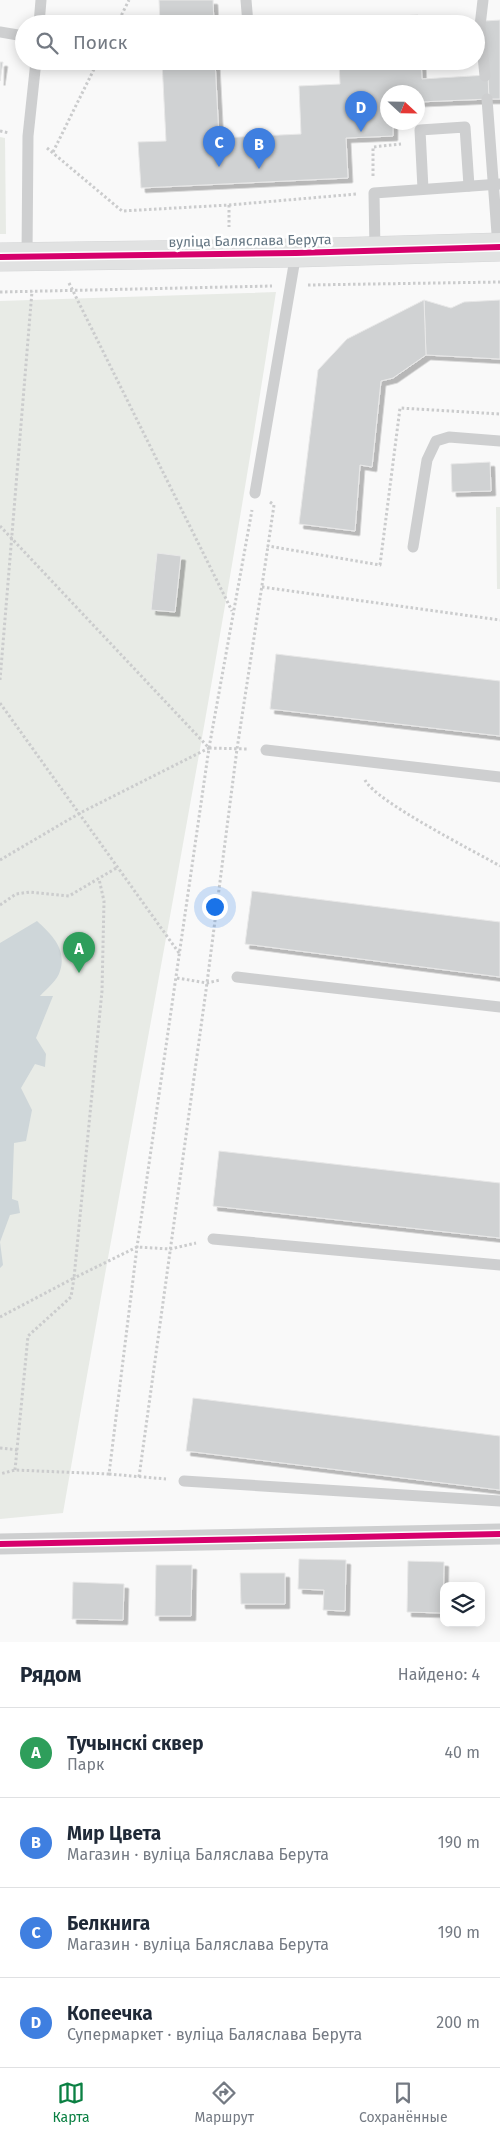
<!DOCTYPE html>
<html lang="ru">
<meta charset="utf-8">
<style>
:root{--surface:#fff;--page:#f2f2f3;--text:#1f2937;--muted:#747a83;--line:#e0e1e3;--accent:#0b8043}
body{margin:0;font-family:"Fira Sans",sans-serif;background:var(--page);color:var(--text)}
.controls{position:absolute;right:15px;bottom:15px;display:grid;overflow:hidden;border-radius:10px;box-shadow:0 2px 12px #0003}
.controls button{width:45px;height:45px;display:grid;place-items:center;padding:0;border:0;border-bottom:1px solid var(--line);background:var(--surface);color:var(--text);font:25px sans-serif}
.compass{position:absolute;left:380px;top:85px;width:45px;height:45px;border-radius:50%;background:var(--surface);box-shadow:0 2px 12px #0003;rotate:112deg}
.you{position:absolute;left:214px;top:906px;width:18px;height:18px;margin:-12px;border:4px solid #fff;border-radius:50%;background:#1a73e8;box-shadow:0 0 0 8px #1a73e833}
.badge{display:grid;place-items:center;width:32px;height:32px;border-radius:50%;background:var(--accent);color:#fff;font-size:16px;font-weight:700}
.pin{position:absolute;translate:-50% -41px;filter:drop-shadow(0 1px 2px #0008)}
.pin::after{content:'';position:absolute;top:26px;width:18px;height:15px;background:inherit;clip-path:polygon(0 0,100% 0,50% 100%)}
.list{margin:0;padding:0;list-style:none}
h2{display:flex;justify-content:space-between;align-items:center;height:65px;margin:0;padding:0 20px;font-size:21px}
h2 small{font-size:16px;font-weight:400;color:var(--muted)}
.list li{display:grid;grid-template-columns:32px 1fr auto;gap:15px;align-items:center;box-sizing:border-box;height:90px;padding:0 20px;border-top:1px solid var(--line)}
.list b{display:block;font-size:19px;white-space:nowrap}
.list p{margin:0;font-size:16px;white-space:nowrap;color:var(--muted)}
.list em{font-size:16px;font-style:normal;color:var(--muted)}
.icon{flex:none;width:28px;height:28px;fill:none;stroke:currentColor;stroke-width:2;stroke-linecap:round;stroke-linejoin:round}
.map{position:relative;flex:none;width:500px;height:1642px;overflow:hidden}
.search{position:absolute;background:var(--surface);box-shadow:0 2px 12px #0003;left:15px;right:15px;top:15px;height:55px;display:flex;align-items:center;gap:12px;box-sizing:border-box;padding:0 18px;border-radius:28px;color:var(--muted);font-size:19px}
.sheet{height:425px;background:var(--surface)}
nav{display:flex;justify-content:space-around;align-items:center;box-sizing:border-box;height:70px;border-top:1px solid var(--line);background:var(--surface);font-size:14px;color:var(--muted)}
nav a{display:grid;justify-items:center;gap:2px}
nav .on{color:var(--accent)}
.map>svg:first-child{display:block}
.green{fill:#e8ebe6}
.water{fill:#ced6d9}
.building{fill:#d0d2d3;stroke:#e8e8e8;filter:url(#shadow)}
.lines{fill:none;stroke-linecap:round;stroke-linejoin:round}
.secondary-casing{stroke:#d5d6d7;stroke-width:29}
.path{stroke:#cbcccd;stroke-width:3;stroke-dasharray:2.5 2.5;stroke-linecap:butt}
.lane{stroke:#cecfd0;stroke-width:11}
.street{stroke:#cecfd0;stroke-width:21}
.secondary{stroke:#e1e2e2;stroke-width:28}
.cycleway-casing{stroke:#fff;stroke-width:9}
.cycleway{stroke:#d6006c;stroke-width:6}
.labels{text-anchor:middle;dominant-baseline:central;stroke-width:5;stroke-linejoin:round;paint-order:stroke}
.street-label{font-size:14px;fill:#657683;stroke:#fff}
</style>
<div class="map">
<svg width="500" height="1642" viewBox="0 0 500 1642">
<defs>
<filter id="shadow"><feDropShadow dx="4.5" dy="4.5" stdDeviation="0" flood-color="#0004"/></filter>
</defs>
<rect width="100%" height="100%" fill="#f9f9f9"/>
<g class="green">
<polygon points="0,137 5,138 6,234 0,234"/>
<path d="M276 292C214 700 133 1105 63 1513L0 1519V301Z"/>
<polygon points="496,507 500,507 500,589 497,589"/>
</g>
<path class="water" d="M37 921C52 935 67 949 60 971 58 980 46 989 40 996H53L36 1038 46 1054 45 1067 35 1064 21 1088 32 1110 26 1141 14 1143 12 1199 18 1201 20 1213 10 1215 0 1242 3 1265 0 1268V943Z"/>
<g class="building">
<polygon points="159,0 213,0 214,24 160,24"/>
<polygon points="418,15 419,24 338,24 337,19"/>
<polygon points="500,20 500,99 489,99 484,21"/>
<polygon points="162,61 215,61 219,138 301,134 299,86 340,84 339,61 421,61 422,79 488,75 489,99 418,102 418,92 388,92 388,122 393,122 393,136 346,138 348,178 141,188 138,142 166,141"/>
<polygon points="0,62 3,62 0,81"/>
<polygon points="424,300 451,308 464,302 500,300 500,359 426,355"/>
<polygon points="424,300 426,355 393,378 381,381 372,467 360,465 355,531 299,524 318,370 347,339"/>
<polygon points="490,462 491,491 452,492 451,464"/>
<polygon points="157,553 181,556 175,612 151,610"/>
<polygon points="276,654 500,681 500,736 270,709"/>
<polygon points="252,891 500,922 500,977 245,944"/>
<polygon points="219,1151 500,1183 500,1238 213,1206"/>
<polygon points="193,1398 500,1436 500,1490 186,1451"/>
<polygon points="299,1559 346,1560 345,1611 323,1610 324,1590 298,1589"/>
<polygon points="408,1561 444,1562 443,1613 407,1612"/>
<polygon points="156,1565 192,1565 191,1616 155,1616"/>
<polygon points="240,1573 285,1573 285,1604 241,1604"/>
<polygon points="73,1582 124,1584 123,1620 72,1619"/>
</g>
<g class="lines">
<g class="secondary-casing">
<polyline id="secondary" points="0,257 296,253 500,247"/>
</g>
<g class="path">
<polyline points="117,24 129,0"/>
<polyline points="0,131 9,133"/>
<polyline points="47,148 122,211 229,205 357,194"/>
<polyline points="53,152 98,61"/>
<polyline points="373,176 373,147 401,144"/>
<polyline points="229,205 229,227"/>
<polyline points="69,283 232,611"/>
<polyline points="308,285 500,282"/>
<polyline points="0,292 272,286"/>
<polyline points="270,502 274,505 268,546 380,565 400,408 500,414"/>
<polyline points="0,526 209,748 248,749"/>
<polyline points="262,587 500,620"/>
<polyline points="0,680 32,291"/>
<polyline points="0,703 179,953"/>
<polyline points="209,748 252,510"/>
<path d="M365 780C375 801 474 851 500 866"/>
<polyline points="0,860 80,813 209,748 137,1247 109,1474 15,1470 0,1474"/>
<polyline points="0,905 16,894 30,892 69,896 118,867"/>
<polyline points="177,978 207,983 220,980"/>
<polyline points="0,1317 74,1278 102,991 104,901 99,879"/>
<polyline points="0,1448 18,1450"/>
<polyline points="15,1470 28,1336 71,1297 74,1278 137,1247 170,1249 196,1243"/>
<polyline points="109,1474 166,1479"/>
<polyline points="139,1477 207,983 237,749 268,546"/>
</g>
<g class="lane">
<polyline points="246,0 248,24"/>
<polyline points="483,0 480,26 485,76"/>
<polyline points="39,24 41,0"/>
<polyline points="0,32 24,36"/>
<polyline points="250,61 256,61"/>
<polyline points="487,99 498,247"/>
<polyline points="423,189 420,130 465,127 469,186"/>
<polyline points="375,251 374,193 500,184"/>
<polyline points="27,255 28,136 36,61"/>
<polyline points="255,493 296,253"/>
<polyline points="413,547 427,460 436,441 449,437 500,441"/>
<polyline points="266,750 500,777"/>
<polyline points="237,977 500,1007"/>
<polyline points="213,1239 500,1265"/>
<polyline points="184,1481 500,1501"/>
</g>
<polyline class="street" points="0,1544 500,1534"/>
<use href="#secondary" class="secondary"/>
<g class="cycleway-casing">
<g id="cycleway">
<polyline points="0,257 296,253 500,247"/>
<polyline points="0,1544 500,1534"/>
</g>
</g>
<use href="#cycleway" class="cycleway"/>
</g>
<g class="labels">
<g class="street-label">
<text transform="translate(250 241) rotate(-1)">вуліца Баляслава Берута</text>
</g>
</g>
</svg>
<div class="controls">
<button><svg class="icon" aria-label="layers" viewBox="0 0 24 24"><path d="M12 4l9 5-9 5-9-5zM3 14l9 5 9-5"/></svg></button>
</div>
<svg class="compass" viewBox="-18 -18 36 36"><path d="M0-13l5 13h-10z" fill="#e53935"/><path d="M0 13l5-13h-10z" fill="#747a83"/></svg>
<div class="you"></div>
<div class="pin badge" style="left:79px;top:973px;background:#2e9e5b">A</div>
<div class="pin badge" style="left:259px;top:169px;background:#3f7fe0">B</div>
<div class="pin badge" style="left:219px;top:167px;background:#3f7fe0">C</div>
<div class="pin badge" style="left:361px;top:132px;background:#3f7fe0">D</div>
<div class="search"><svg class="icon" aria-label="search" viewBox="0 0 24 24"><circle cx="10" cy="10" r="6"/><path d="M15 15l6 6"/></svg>Поиск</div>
</div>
<section class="sheet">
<h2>Рядом<small>Найдено: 4</small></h2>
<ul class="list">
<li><span class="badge" style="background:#2e9e5b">A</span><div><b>Тучынскі сквер</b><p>Парк</p></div><em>40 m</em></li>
<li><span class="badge" style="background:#3f7fe0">B</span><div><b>Мир Цвета</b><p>Магазин · вуліца Баляслава Берута</p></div><em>190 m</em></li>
<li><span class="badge" style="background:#3f7fe0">C</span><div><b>Белкнига</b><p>Магазин · вуліца Баляслава Берута</p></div><em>190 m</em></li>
<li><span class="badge" style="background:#3f7fe0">D</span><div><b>Копеечка</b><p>Супермаркет · вуліца Баляслава Берута</p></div><em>200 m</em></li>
</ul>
</section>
<nav>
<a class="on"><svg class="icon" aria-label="map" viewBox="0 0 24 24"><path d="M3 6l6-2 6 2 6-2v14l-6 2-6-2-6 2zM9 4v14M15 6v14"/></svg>Карта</a>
<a><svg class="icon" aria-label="directions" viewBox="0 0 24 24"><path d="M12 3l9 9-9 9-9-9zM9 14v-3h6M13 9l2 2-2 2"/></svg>Маршрут</a>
<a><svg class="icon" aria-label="saved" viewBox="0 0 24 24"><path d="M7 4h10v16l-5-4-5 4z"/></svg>Сохранённые</a>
</nav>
